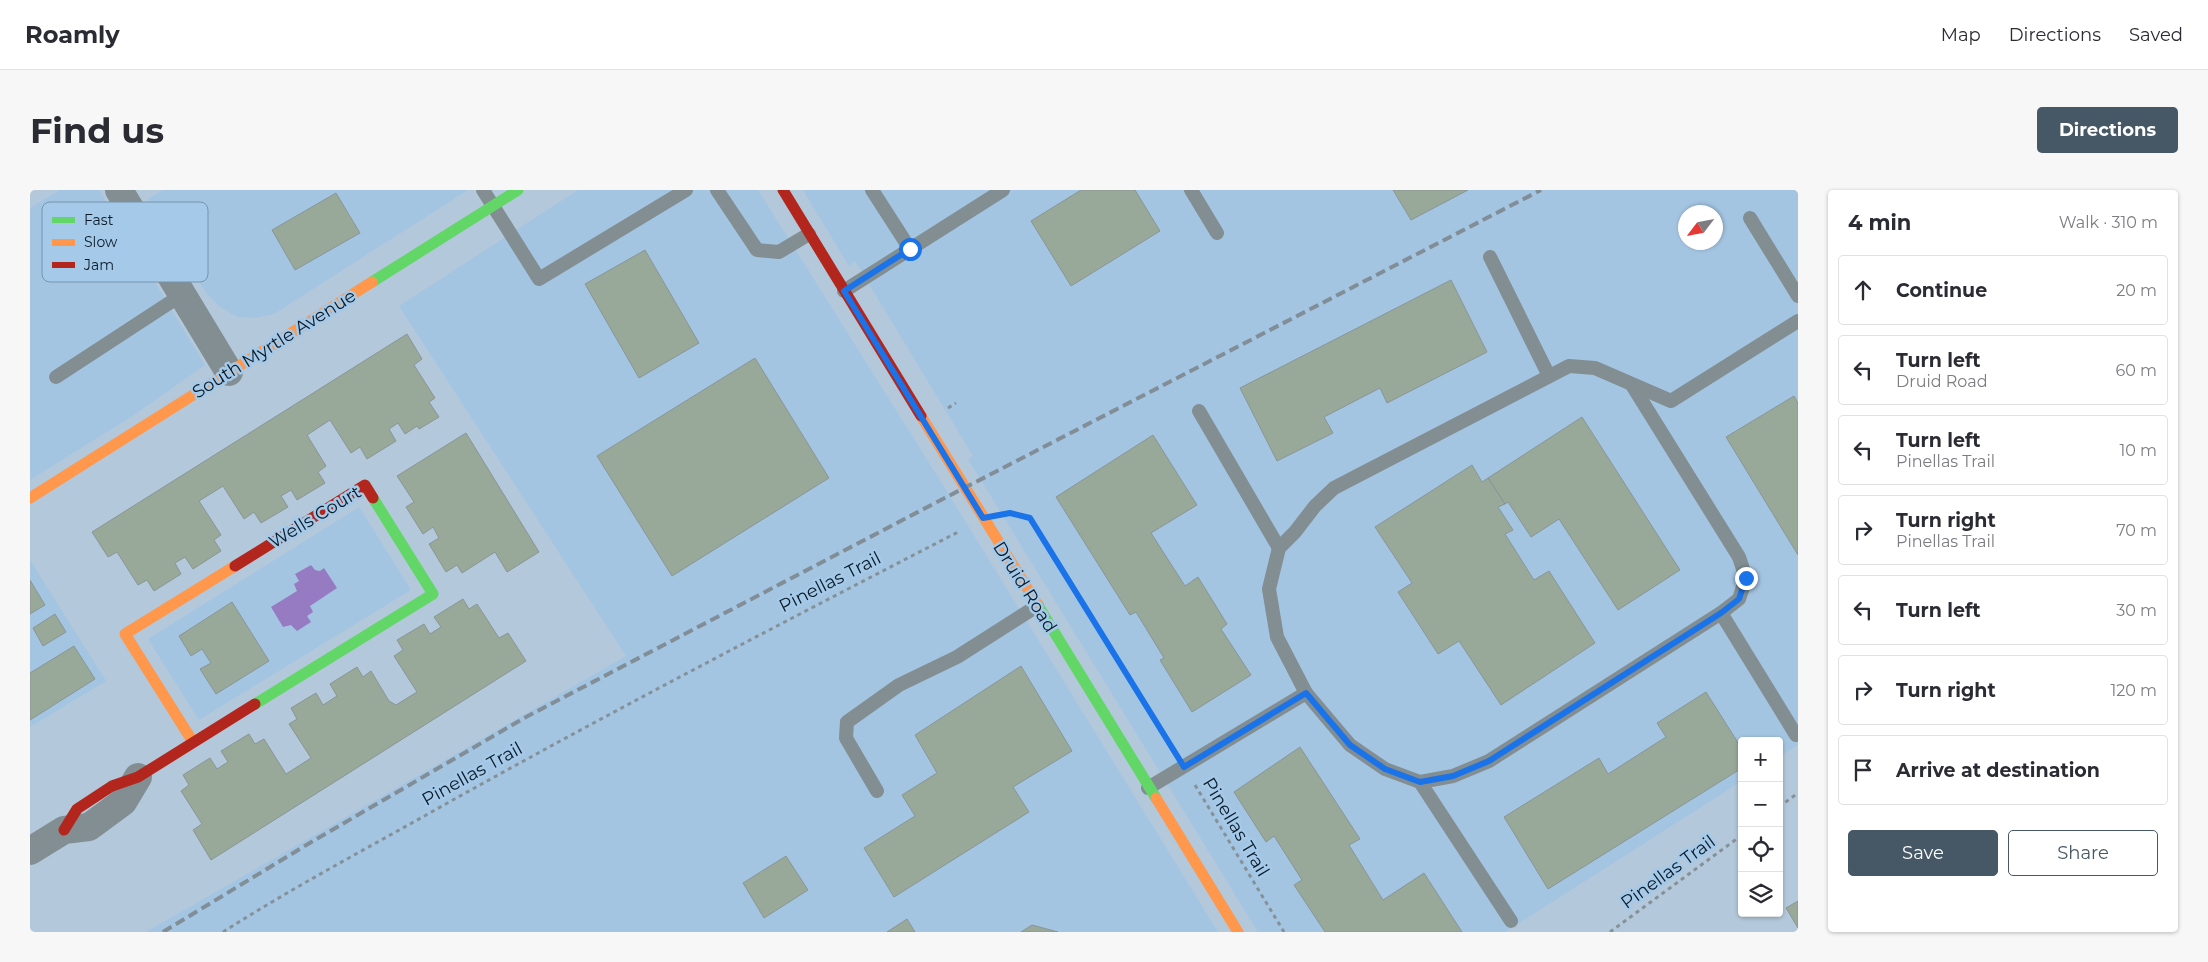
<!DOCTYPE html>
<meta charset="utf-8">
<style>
:root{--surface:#fff;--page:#f7f7f7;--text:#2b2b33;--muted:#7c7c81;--line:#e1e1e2;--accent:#465765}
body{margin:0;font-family:Montserrat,sans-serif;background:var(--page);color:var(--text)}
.controls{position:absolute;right:15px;bottom:15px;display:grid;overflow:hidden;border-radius:5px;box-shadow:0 1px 4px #0004}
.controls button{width:45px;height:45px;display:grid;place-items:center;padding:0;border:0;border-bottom:1px solid var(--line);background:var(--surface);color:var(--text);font:25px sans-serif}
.compass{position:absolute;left:1648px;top:15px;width:45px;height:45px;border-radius:50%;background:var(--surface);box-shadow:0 1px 4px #0004;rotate:238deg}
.stop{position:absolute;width:15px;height:15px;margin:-11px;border:4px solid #1a73e8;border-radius:50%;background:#fff}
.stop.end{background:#1a73e8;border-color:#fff;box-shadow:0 1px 5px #0008}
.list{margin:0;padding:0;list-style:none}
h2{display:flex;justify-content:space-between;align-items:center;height:65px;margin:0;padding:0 20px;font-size:21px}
h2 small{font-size:16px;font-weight:400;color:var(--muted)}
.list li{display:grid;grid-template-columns:32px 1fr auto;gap:15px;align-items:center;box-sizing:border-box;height:70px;margin:0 10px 10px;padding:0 10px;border:1px solid var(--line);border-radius:5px}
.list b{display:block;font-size:19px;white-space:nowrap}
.list p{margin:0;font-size:16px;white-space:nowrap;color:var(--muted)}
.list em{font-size:16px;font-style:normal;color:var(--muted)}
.actions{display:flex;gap:10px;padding:15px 20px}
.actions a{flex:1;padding:11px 0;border:1px solid var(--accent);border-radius:5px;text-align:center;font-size:18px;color:var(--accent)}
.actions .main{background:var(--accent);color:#fff}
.icon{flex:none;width:28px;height:28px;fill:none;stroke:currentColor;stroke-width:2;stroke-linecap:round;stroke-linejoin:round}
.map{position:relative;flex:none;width:1768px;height:742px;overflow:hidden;border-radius:5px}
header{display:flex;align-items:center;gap:30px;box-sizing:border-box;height:70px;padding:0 25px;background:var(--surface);border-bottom:1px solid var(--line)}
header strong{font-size:24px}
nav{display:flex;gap:28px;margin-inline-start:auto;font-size:18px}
.intro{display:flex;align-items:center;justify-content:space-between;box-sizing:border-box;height:120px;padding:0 30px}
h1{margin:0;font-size:35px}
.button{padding:12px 22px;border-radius:5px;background:var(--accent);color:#fff;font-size:18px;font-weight:700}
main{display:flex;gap:30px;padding:0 30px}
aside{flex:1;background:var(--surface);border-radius:5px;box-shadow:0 1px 4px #0004}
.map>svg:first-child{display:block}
.built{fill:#a4c5e2;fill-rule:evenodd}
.water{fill:#967ac2}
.building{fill:#98a99a;stroke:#899596}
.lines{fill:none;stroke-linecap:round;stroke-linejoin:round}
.path{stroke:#859198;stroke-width:3;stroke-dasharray:4 4;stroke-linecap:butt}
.lane{stroke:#828e92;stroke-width:14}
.street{stroke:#828e92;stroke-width:28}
.fast{stroke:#63d668;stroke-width:11}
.slow{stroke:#ff974d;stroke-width:11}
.jam{stroke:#b3261e;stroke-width:11}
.rail{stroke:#818e97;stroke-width:4;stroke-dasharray:10 5;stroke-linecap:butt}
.route{stroke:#1a73e8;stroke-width:6}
.labels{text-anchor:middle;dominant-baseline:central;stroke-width:5;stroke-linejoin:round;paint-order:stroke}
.street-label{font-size:18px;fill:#0c1a26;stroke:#a4c9e9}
.key{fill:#a4c9e9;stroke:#7694ae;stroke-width:1}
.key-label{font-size:14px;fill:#0c1a26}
</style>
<header>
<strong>Roamly</strong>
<nav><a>Map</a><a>Directions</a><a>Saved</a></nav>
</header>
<div class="intro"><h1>Find us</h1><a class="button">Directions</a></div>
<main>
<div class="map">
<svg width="1768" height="742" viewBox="0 0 1768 742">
<rect width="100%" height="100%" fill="#b3c8da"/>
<g class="built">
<polygon points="30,0 69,0 175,175 104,225 0,290 0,18"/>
<polygon points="133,0 438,0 244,124 225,128 207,127 190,117 177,104 117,10"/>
<polygon points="548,0 728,0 908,287 1188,742 116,742 596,466 369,116"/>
<path d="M773 0H1768V555L1749 567V551H1712V591L1475 742H1228L938 269 943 266 825 71 819 76ZM1656 22H1686V52H1656Z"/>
<polygon points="329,317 381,400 169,530 118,449"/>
<polygon points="0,370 76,491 0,537"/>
</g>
<polygon class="water" points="281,375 285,380 290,381 294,378 307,398 280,416 283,422 277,426 281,432 267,441 261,435 253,437 241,417 267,401 264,394 269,391 265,384"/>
<g class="building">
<polygon points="1051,0 1105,0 1130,41 1041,96 1001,31"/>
<polygon points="1363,0 1438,0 1381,30"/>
<polygon points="306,3 330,43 265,80 242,40"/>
<polygon points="615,60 669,153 609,188 555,94"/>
<polygon points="1421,90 1457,162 1357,213 1350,198 1294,227 1303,243 1247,271 1210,198"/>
<polygon points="377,144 392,169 384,175 405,208 399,212 409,227 389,239 387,236 375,244 368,233 359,239 366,251 337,269 330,257 321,263 300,230 277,245 296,276 288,282 295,293 267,310 261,300 251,306 258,317 231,333 224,322 214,329 193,296 169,311 191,345 184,350 191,361 163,379 155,367 145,373 151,384 124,401 117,390 108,395 87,362 78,367 62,342"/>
<polygon points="725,168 799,288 642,386 567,266"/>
<polygon points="1764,206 1768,213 1768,365 1696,247"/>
<polygon points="1552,227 1650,380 1588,420 1529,329 1501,347 1478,312 1475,314 1458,288"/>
<polygon points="436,243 509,362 477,382 465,362 432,383 427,375 416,382 399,354 409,348 403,337 393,344 376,317 384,312 367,286"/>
<polygon points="1123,245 1167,315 1121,343 1155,396 1168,387 1197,434 1191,439 1221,485 1162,522 1130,470 1134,468 1106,422 1100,425 1026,307"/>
<polygon points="1442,275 1452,292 1458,288 1475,314 1468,317 1483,340 1475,344 1504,390 1519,381 1565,453 1471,515 1429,451 1408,464 1368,402 1382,393 1345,337"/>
<polygon points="0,390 15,415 0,424"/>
<polygon points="433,409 439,419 447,414 469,448 478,443 496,471 181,670 163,640 172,634 151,601 159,595 153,585 180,568 187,579 198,572 191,561 219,544 225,554 234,549 256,584 281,568 259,534 267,529 261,518 286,503 293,515 307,506 300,494 327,477 333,487 341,481 359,511 366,515 387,502 364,466 373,460 367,450 394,434 400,444 411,437 404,427"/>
<polygon points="202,412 239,471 186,504 170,479 181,473 172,459 161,466 149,446"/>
<polygon points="25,424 36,442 13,456 3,438"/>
<polygon points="44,456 65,489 0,530 0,483"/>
<polygon points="991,476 1042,561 983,597 999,622 864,707 834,658 885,626 872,605 907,583 885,545"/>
<polygon points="1676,502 1712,559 1712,578 1518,699 1474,627 1569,568 1578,584 1636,547 1627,533"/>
<polygon points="1270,557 1330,649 1319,655 1353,710 1394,683 1432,742 1295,742 1264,695 1272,690 1244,646 1236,652 1204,602"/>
<polygon points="756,666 778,700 734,728 713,693"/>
<polygon points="1768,711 1768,738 1756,718"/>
<polygon points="877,729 885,742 857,742"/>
<polygon points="1002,735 1028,742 991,742"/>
</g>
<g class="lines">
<g class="path">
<polyline points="918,218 926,213"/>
<polyline points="987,325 1000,328 1142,558"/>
<polyline points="1165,595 1254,742"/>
<polyline points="1749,617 1768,603"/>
<path d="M193 742C262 698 334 660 405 620 578 523 754 432 930 341"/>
<polyline points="1580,742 1712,645"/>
</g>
<g class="lane">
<polyline points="453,0 509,89 656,0"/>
<polyline points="687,0 727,60 749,62 779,44"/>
<polyline points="842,0 880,59"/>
<polyline points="1161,0 1187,43"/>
<polyline points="1720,28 1768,106"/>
<polyline points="1460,67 1519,186"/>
<polyline points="814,101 973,0"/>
<polyline points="26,187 153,104"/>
<polyline points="1169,221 1249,358"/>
<polyline points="1691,423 1766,545"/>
<polyline points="1276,503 1320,555 1355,579 1390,592 1423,586 1459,571 1691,423 1709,409 1716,388 1709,367 1602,195"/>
<polyline points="1390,592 1481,731"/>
<polyline points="1118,598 1276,503 1247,447 1239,399 1249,358 1265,342 1285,316 1304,298 1539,176 1565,178 1641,211 1768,131"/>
<polyline points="847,601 816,548 817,532 869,495 927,467 1007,416"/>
</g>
<g class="street">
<polyline points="89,0 199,182"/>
<polyline points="0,661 34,640 59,637 93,612 108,587"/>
</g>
<g class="fast">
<polyline points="342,92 488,0"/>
<polyline points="1007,414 1126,608"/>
<polyline points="225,514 403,404 343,308"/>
</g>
<g class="slow">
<polyline points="891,226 1007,414"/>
<polyline points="0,308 342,92"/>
<polyline points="163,552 95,444 205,376"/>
<polyline points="1126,608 1208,742"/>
</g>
<g class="jam">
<polyline points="753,0 891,226"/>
<polyline points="205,376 335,295 343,308"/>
<polyline points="34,640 47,619 82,596 108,587 225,514"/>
</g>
<polyline class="rail" points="133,742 278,654 496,527 907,312 1511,0"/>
</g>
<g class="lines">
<polyline class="route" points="880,59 814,101 953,328 980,323 1000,328 1154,577 1276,503 1320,555 1355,579 1390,592 1423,586 1459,571 1691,423 1709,409 1716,388"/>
</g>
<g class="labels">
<g class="street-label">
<text transform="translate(244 154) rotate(-32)">South Myrtle Avenue</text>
<text transform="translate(285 327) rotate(-31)">Wells Court</text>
<text transform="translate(800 392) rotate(-27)">Pinellas Trail</text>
<text transform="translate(995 397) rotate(58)">Druid Road</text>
<text transform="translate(442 584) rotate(-29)">Pinellas Trail</text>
<text transform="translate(1206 637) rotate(59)">Pinellas Trail</text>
<text transform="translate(1638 682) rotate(-36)">Pinellas Trail</text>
</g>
</g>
<rect x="12" y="12" width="166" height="80" rx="8" class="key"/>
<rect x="22" y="27" width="23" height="6" fill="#63d668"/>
<rect x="22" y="49" width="23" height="7" fill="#ff974d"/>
<rect x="22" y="72" width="23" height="6" fill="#b3261e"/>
<g class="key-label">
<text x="54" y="35">Fast</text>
<text x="54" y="57">Slow</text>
<text x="54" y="80">Jam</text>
</g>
</svg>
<div class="controls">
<button>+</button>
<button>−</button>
<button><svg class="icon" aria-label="locate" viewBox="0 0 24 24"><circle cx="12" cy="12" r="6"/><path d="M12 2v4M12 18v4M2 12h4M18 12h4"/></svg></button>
<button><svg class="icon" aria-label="layers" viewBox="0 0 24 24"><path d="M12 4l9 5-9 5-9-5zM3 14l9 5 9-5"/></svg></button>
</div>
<svg class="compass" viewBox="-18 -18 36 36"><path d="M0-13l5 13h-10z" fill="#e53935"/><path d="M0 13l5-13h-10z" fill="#7c7c81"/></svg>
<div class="stop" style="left:880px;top:59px"></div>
<div class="stop end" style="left:1716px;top:388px"></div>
</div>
<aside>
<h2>4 min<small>Walk · 310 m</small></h2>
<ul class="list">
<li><svg class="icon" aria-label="ahead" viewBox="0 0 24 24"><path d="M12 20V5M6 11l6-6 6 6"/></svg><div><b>Continue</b></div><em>20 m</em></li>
<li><svg class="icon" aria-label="left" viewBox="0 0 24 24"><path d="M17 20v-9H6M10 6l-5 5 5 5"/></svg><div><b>Turn left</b><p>Druid Road</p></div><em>60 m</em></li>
<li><svg class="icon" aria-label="left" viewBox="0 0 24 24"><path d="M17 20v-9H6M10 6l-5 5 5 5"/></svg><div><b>Turn left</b><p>Pinellas Trail</p></div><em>10 m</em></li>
<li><svg class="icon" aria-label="right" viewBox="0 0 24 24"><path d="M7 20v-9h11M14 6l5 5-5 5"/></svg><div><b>Turn right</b><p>Pinellas Trail</p></div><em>70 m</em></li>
<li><svg class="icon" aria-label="left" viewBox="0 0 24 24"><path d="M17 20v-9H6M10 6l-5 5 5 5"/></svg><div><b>Turn left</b></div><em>30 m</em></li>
<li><svg class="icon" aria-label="right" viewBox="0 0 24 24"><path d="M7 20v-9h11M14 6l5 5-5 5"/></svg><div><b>Turn right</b></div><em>120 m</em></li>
<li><svg class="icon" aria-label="arrive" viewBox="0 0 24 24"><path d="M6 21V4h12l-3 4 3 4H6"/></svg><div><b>Arrive at destination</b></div></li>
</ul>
<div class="actions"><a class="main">Save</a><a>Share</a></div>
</aside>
</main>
